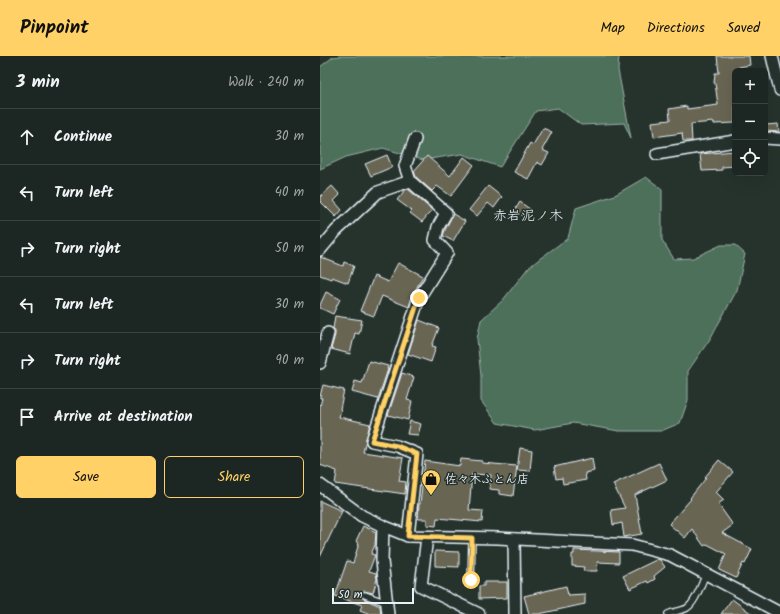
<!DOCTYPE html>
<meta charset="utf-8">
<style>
:root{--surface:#1c2622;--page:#252e2a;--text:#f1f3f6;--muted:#a0a5a5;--line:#3a4340;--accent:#ffd166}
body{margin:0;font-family:Kalam,"Klee One",sans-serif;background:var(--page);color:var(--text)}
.controls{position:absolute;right:12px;top:12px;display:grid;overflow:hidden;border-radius:6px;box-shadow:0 4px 16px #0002}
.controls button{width:36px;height:36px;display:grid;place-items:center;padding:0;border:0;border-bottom:1px solid var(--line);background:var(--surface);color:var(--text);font:20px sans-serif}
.scale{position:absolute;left:12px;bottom:10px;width:82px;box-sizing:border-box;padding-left:4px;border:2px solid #e8f1f8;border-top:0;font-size:11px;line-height:14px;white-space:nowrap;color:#e8f1f8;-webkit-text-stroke:3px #26332d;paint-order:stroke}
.stop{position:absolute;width:12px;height:12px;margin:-9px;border:3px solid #ffd166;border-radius:50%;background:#fff}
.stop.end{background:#ffd166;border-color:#fff;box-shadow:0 1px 4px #0008}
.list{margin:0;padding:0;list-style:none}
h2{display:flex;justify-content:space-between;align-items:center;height:52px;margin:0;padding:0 16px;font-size:17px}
h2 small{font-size:13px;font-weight:400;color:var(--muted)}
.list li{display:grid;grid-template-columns:26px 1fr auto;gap:12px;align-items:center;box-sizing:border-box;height:56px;padding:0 16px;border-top:1px solid var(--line)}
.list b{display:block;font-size:15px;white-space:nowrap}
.list em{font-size:13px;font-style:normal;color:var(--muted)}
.actions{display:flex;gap:8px;padding:12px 16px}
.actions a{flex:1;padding:9px 0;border:1px solid var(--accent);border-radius:6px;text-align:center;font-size:14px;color:var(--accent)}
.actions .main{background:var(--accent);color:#111}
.icon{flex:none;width:22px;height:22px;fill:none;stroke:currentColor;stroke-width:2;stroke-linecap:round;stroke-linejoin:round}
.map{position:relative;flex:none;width:460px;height:558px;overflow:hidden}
header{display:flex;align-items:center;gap:24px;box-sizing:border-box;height:56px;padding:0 20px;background:var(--accent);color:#111}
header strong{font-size:19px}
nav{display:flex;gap:22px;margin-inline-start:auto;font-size:14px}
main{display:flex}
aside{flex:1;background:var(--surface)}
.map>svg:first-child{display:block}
.green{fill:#4e705a;stroke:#9bb0a9}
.building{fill:#696552;stroke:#e8f1f8}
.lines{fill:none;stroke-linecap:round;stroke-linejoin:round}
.service-casing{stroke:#e8f1f8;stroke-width:8}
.minor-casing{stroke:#e8f1f8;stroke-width:14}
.service{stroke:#26332d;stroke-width:5.5}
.minor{stroke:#26332d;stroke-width:11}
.route{stroke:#ffd166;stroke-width:5}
.labels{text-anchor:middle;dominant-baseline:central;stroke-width:3;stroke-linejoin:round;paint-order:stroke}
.poi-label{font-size:12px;font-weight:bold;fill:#e8f1f8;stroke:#26332d;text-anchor:start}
.quarter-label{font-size:14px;fill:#e8f1f8;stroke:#26332d}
</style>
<header>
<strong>Pinpoint</strong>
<nav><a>Map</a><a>Directions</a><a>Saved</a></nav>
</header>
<main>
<aside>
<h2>3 min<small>Walk · 240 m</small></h2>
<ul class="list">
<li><svg class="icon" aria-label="ahead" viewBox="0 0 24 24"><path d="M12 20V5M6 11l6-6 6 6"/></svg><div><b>Continue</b></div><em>30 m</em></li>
<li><svg class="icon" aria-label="left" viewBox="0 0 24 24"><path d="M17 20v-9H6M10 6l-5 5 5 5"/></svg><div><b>Turn left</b></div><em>40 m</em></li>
<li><svg class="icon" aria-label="right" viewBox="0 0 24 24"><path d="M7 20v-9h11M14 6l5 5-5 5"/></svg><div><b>Turn right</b></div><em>50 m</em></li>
<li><svg class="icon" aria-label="left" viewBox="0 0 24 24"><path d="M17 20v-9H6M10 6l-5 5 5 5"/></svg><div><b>Turn left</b></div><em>30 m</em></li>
<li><svg class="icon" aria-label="right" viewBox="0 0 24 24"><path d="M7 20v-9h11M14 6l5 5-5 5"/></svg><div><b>Turn right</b></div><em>90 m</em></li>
<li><svg class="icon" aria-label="arrive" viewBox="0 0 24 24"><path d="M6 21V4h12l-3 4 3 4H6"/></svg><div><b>Arrive at destination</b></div></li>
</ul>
<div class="actions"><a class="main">Save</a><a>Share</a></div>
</aside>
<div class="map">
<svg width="460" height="558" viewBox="0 0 460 558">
<rect width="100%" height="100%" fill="#26332d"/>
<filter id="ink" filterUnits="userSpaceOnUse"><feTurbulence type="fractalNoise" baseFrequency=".025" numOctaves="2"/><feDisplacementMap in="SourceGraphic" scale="8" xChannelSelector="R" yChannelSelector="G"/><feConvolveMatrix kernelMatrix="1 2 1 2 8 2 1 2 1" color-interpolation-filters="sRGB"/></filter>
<g filter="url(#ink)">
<g class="green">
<polygon points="20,0 299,0 298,14 311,82 304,67 261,69 238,52 216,55 180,111 142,98 103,104 63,92 26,101 0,113 0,11 13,1"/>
<polygon points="326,121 342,133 342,184 354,203 373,202 401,189 415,189 425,198 417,234 390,283 368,315 368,344 360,367 341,375 299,375 253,367 215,374 177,367 161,345 161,320 157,283 161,264 183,244 208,212 222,201 248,182 256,152 295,139"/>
</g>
<g class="building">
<polygon points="397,0 429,0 430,9 419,11 419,13 415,14 415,67 394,68 394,66 371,68 372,85 363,85 362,77 334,81 332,66 350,64 349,53 367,50 367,53 398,49 395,27 394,27 395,17 399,17"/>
<polygon points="458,68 459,76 445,75 445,69"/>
<polygon points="223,72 232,76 222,94 229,97 222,109 217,106 208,123 194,116 210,87 213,89"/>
<polygon points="415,95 415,110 402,111 402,114 382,115 380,98"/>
<polygon points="67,99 72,111 51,120 45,108"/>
<polygon points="107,100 130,120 144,101 154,109 131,140 117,130 112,135 96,121 94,115"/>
<polygon points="12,130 20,139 14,145 22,154 16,161 0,145 0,141"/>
<polygon points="168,130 182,141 174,152 168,147 157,160 149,154"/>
<polygon points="88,133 112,154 102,166 90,157 92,155 77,144 85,134"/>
<polygon points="200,146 211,154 206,162 195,154"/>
<polygon points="133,158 145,165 133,185 123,180 125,174"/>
<polygon points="0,201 23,210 24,206 34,210 28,227 12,221 11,223 0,219"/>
<polygon points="78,207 103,220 92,240 89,251 62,240 54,260 40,255 54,220 68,226"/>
<polygon points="6,236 20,243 13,258 0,252 0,249"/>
<polygon points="15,260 42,264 39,278 35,277 30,298 11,293 15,279 15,274 13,273"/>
<polygon points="99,264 119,272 112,290 116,291 111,306 88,298"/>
<polygon points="49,305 68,310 67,313 68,313 58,343 32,336 35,325 42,327"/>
<polygon points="82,317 94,321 87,344 92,345 88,364 68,359"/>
<polygon points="3,329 24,334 20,353 21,354 19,361 50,368 43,396 83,402 79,425 86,426 85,438 15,428 17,415 0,409 0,350 2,342 0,342 0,340"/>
<polygon points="90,365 101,368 98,379 87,378"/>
<polygon points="200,392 212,394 210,415 197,414"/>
<polygon points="272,402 274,415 265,417 266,424 243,428 242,422 236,423 234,411"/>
<polygon points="141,403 162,405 162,407 197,410 193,440 179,438 179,434 169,433 171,419 152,418 149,454 163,455 162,466 117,462 116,470 107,469 107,463 98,463 99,448 100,448 105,405 140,410"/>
<polygon points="399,404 413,416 396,436 404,444 398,448 413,469 402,477 432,493 425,508 423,507 416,522 399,514 406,498 387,488 384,490 372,473 365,482 349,468 371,443 370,442 386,422 385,421"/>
<polygon points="339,407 347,424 315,439 322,478 304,481 302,467 293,469 291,454 305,452 293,428"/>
<polygon points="0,445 22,455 0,501"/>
<polygon points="43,470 56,476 55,489 51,498 55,499 49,515 56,517 57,523 53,537 44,535 41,537 41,540 44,543 60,550 61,558 50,558 40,554 42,549 15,540 27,505 33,507 39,487 36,485"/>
<polygon points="254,494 299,496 299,507 278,506 277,515 263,515 264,511 252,510 252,498 254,498"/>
<polygon points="115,495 139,496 139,511 115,510"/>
<polygon points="338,503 340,504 345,511 334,520 335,523 328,527 327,525 310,533 303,520"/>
<polygon points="164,526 187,526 187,542 159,543 159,530 164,530"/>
<polygon points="246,530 248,539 265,538 265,548 260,549 219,558 209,558 204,540"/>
<polygon points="412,543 432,558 401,558"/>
</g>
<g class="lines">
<g class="service-casing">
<g id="service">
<polyline points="151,528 152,482"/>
<polyline points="45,539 67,547"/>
<path d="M348 558C354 555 362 555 367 552 376 546 381 528 386 518"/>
</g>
</g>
<g class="minor-casing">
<g id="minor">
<polyline points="452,0 460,34"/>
<polyline points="445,82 460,83"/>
<polyline points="337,98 415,85"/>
<polyline points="0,194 16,175 58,136 90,125 85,110 95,83"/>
<polyline points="0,307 8,277"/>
<polyline points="0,429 42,460 63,470 88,480 178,482 312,489 350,499 460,557"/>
<polyline points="63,470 62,505 68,558"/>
<polyline points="88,480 97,398 77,390 52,385 99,242 127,197 115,184 118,171 126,157 90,125"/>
<polyline points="107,481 101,530 159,558"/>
<polyline points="194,483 195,558"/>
</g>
</g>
<use href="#service" class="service"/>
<use href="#minor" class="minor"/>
</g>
</g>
<g class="lines" filter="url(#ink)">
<polyline class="route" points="99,242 52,385 77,390 97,398 88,480 152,482 151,524"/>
</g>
<defs>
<g id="shop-pin" transform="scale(1)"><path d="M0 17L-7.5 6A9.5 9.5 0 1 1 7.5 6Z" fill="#ffd166" stroke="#26332d"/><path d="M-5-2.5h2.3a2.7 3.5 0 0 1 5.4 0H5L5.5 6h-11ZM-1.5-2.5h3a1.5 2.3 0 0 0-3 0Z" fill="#111"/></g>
</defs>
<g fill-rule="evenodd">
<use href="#shop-pin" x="111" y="423"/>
</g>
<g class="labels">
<g class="poi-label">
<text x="125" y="423">佐々木ふとん店</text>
</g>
<g class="quarter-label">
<text x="208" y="160">赤岩泥ノ木</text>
</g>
</g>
</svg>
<div class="controls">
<button>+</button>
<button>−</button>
<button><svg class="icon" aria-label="locate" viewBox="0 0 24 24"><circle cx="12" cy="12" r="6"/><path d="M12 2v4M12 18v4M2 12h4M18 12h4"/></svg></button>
</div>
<div class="scale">50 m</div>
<div class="stop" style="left:151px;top:524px"></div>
<div class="stop end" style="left:99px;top:242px"></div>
</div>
</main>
